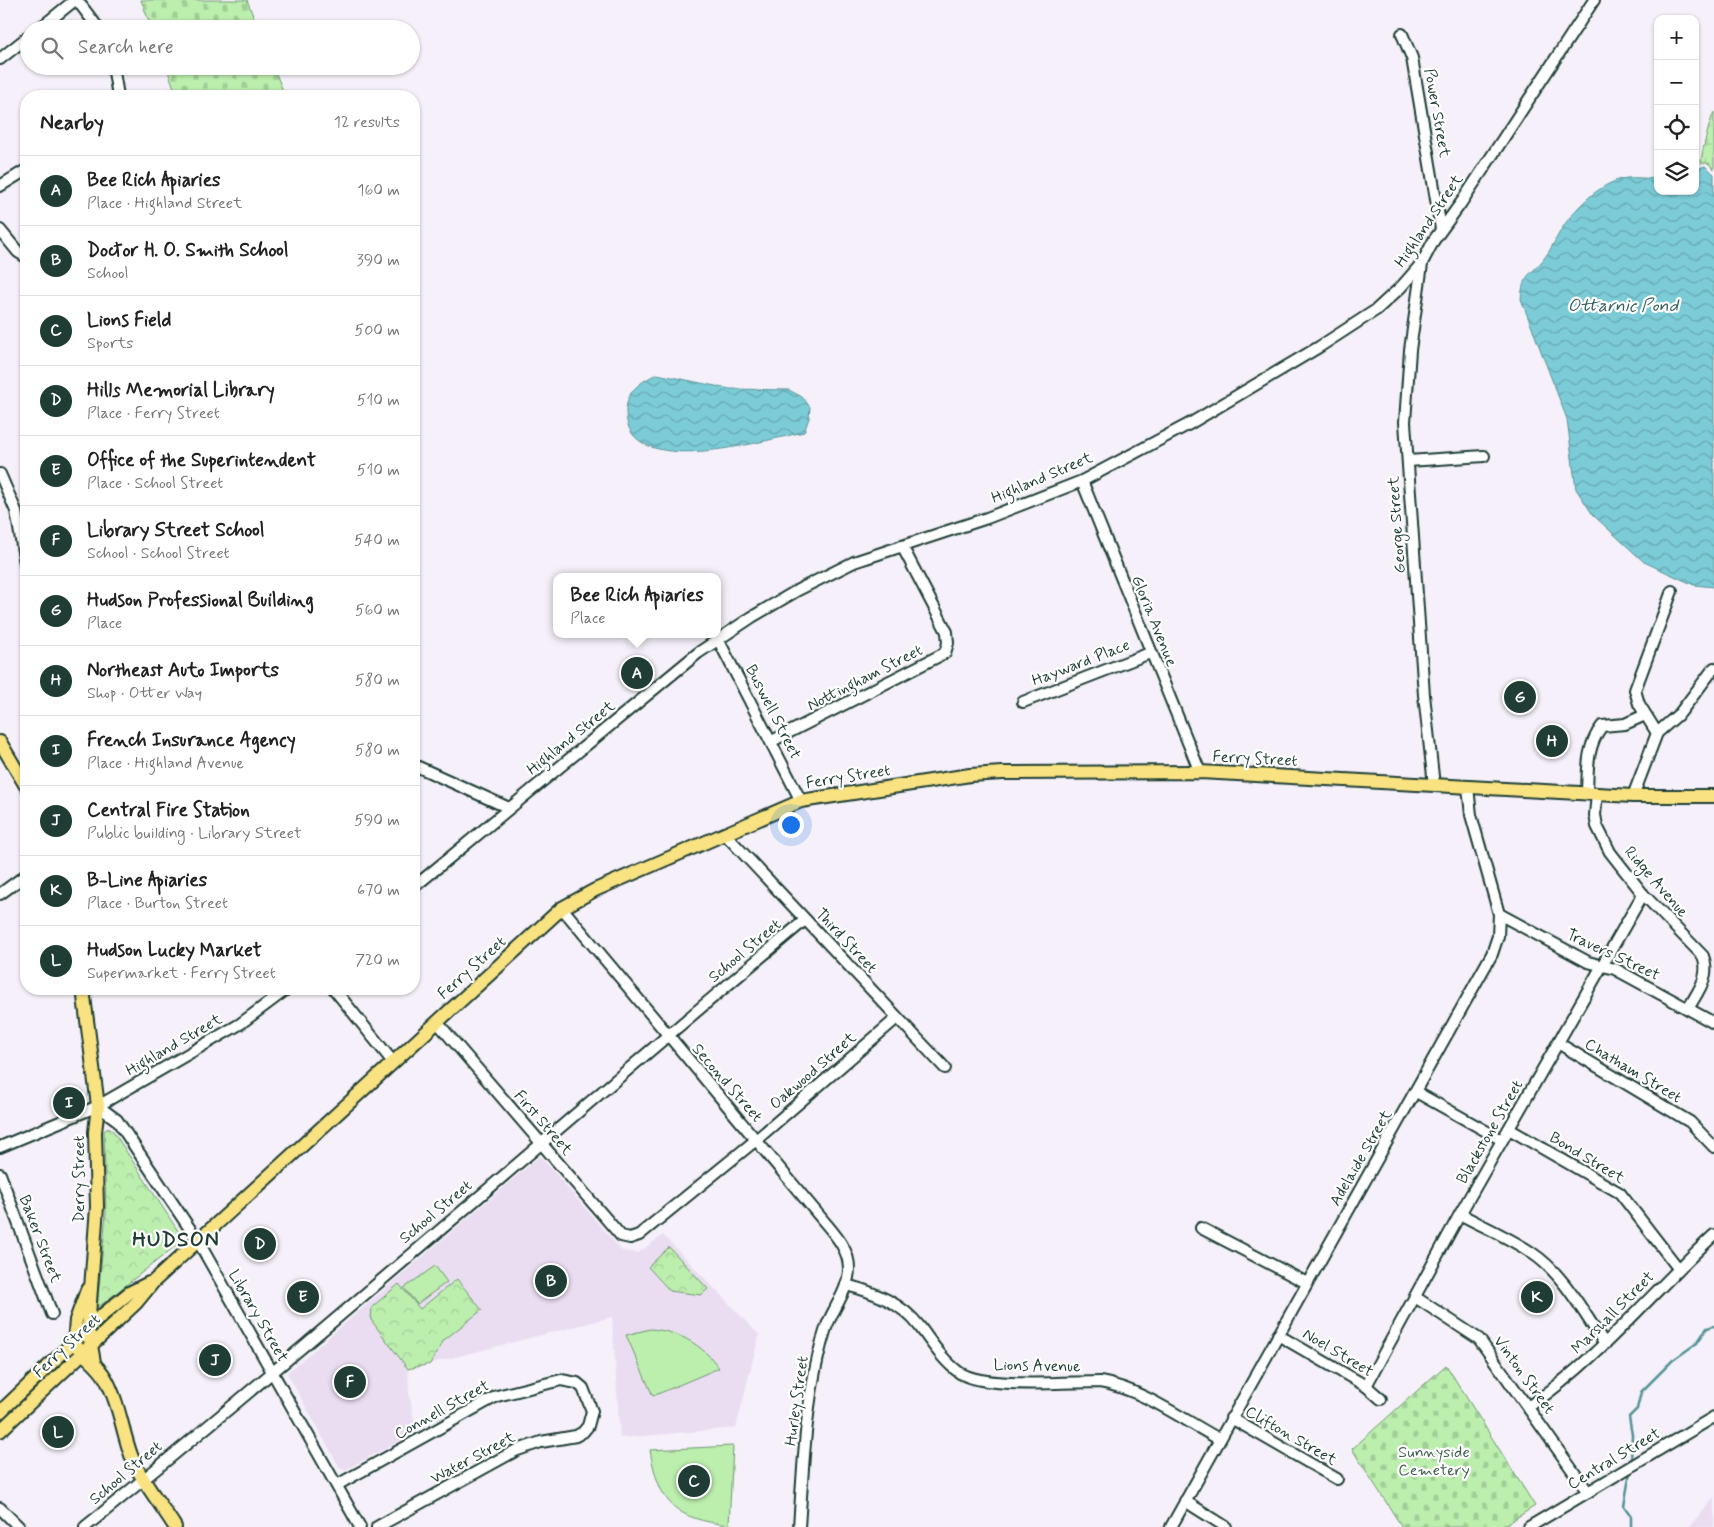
<!DOCTYPE html>
<meta charset="utf-8">
<style>
:root{--surface:#fff;--page:#f6f6f6;--text:#222;--muted:#767676;--line:#e0e0e0;--accent:#1f3d34}
body{margin:0;font-family:Mynerve,sans-serif;background:var(--page);color:var(--text)}
.controls{position:absolute;right:15px;top:15px;display:grid;overflow:hidden;border-radius:10px;box-shadow:0 1px 4px #0004}
.controls button{width:45px;height:45px;display:grid;place-items:center;padding:0;border:0;border-bottom:1px solid var(--line);background:var(--surface);color:var(--text);font:25px sans-serif}
.you{position:absolute;left:790px;top:824px;width:18px;height:18px;margin:-12px;border:4px solid #fff;border-radius:50%;background:#1a73e8;box-shadow:0 0 0 8px #1a73e833}
.badge{display:grid;place-items:center;width:32px;height:32px;border-radius:50%;background:var(--accent);color:#fff;font-size:16px;font-weight:700}
.pin{position:absolute;translate:-50% -50%;border:2px solid #fff;box-shadow:0 1px 5px #0006}
.popup{position:absolute;left:553px;top:573px;width:168px;height:65px;box-sizing:border-box;display:grid;place-content:center;border-radius:10px;background:var(--surface);filter:drop-shadow(0 1px 4px #0005);font-size:16px;white-space:nowrap;color:var(--muted)}
.popup b{font-size:19px;color:var(--text)}
.popup::after{content:'';position:absolute;left:50%;top:100%;margin-left:-10px;border:10px solid transparent;border-top-color:var(--surface)}
.list{margin:0;padding:0;list-style:none}
h2{display:flex;justify-content:space-between;align-items:center;height:65px;margin:0;padding:0 20px;font-size:21px}
h2 small{font-size:16px;font-weight:400;color:var(--muted)}
.list li{display:grid;grid-template-columns:32px 1fr auto;gap:15px;align-items:center;box-sizing:border-box;height:70px;padding:0 20px;border-top:1px solid var(--line)}
.list b{display:block;font-size:19px;white-space:nowrap}
.list p{margin:0;font-size:16px;white-space:nowrap;color:var(--muted)}
.list em{font-size:16px;font-style:normal;color:var(--muted)}
.icon{flex:none;width:28px;height:28px;fill:none;stroke:currentColor;stroke-width:2;stroke-linecap:round;stroke-linejoin:round}
.map{position:relative;flex:none;width:1714px;height:1527px;overflow:hidden}
.search{position:absolute;background:var(--surface);box-shadow:0 1px 4px #0004;left:20px;top:20px;width:400px;height:55px;display:flex;align-items:center;gap:12px;box-sizing:border-box;padding:0 18px;border-radius:28px;color:var(--muted);font-size:19px}
.panel{position:absolute;background:var(--surface);box-shadow:0 1px 4px #0004;left:20px;top:90px;width:400px;height:905px;border-radius:20px}
.map>svg:first-child{display:block}
.built{fill:#eaddf1}
.grass{fill:#bceeae;stroke:#6e9671}
.forest{fill:url(#forest-crowns);stroke:#6e9671}
.wetland{fill:url(#wetland-marsh);stroke:#6e9671}
.cemetery{fill:url(#cemetery-stones);stroke:#6e9671}
.water{fill:url(#water-waves);stroke:#579396}
.lines{fill:none;stroke-linecap:round;stroke-linejoin:round}
.stream{stroke:#579396;stroke-width:2.5}
.minor-casing{stroke:#1f3d34;stroke-width:14}
.major-casing{stroke:#1f3d34;stroke-width:16}
.minor{stroke:#fff;stroke-width:10}
.major{stroke:#f8e281;stroke-width:12}
.labels{text-anchor:middle;dominant-baseline:central;stroke-width:4.5;stroke-linejoin:round;paint-order:stroke}
.street-label{font-size:16px;fill:#1f3d34;stroke:#fff}
.park-label{font-size:16px;fill:#3e604c;stroke:#fff}
.water-label{font-size:18px;font-style:italic;fill:#36615d;stroke:#fff}
.district-label{font-size:21px;font-weight:bold;letter-spacing:1px;fill:#1f3d34;stroke:#fff}
</style>
<div class="map">
<svg width="1714" height="1527" viewBox="0 0 1714 1527">
<defs>
<pattern id="forest-crowns" width="20" height="18" patternUnits="userSpaceOnUse" patternTransform="scale(1.25)"><rect width="20" height="18" fill="#bceeae"/><path d="M2 6a3 3 0 1 1 6 0M12 15a3 3 0 1 1 6 0" fill="none" stroke="#a1cd96"/></pattern>
<pattern id="wetland-marsh" width="20" height="14" patternUnits="userSpaceOnUse" patternTransform="scale(1.25)"><rect width="20" height="14" fill="#bceeae"/><path d="M1 5h8M5 5V1M11 12h8M15 12V8" fill="none" stroke="#a1cd96"/></pattern>
<pattern id="cemetery-stones" width="16" height="16" patternUnits="userSpaceOnUse" patternTransform="scale(1.25)"><rect width="16" height="16" fill="#bceeae"/><path d="M2 7V4a2 2 0 0 1 4 0v3zM10 15v-3a2 2 0 0 1 4 0v3z" fill="#a1cd96"/></pattern>
<pattern id="water-waves" width="16" height="10" patternUnits="userSpaceOnUse" patternTransform="scale(1.25)"><rect width="16" height="10" fill="#7cccd8"/><path d="M0 5q4-4 8 0t8 0" fill="none" stroke="#65a7b0"/></pattern>
</defs>
<rect width="100%" height="100%" fill="#f5f0f9"/>
<filter id="ink" filterUnits="userSpaceOnUse"><feTurbulence type="fractalNoise" baseFrequency=".02" numOctaves="2"/><feDisplacementMap in="SourceGraphic" scale="10" xChannelSelector="R" yChannelSelector="G"/><feConvolveMatrix kernelMatrix="1 2 1 2 8 2 1 2 1" color-interpolation-filters="sRGB"/></filter>
<g filter="url(#ink)">
<g class="built">
<polygon points="540,1156 622,1251 638,1253 663,1235 759,1335 736,1428 620,1438 612,1317 408,1369 409,1392 416,1432 345,1470 340,1468 287,1373"/>
<polygon points="1714,1497 1714,1527 1689,1527"/>
</g>
<g class="grass">
<polygon points="435,1266 447,1282 417,1304 404,1288"/>
<path d="M650 1329C679 1331 703 1345 719 1368L653 1396 626 1335Z"/>
<path d="M733 1446 729 1525C675 1519 659 1504 650 1450Z"/>
</g>
<g class="forest">
<polygon points="108,1128 113,1131 180,1234 181,1239 178,1244 97,1308 106,1214 104,1131"/>
<polygon points="669,1247 708,1289 701,1295 670,1291 648,1267"/>
<polygon points="457,1279 482,1310 444,1340 430,1364 408,1369 371,1320 372,1307 399,1284 420,1309"/>
</g>
<path class="wetland" d="M1714 112V169L1708 163H1701C1702 150 1709 124 1714 112Z"/>
<g class="cemetery">
<polygon points="141,0 247,0 258,29 152,29"/>
<polygon points="166,66 273,66 285,96 177,96"/>
<polygon points="1446,1365 1535,1506 1502,1527 1402,1527 1352,1449"/>
</g>
<g class="water">
<path d="M1705 166 1714 174V587L1694 585 1644 562 1593 515 1576 489 1567 419 1521 299C1523 274 1529 277 1543 260 1552 249 1557 235 1565 224 1578 205 1603 181 1627 178 1637 177 1647 179 1658 178V191H1695C1695 181 1692 169 1705 166Z"/>
<path d="M657 374 730 389 789 390 802 397 810 407 809 418 804 432C765 440 626 482 626 412 626 391 640 382 657 374Z"/>
</g>
<g class="lines">
<g class="stream">
<polyline points="1631,1464 1632,1435 1629,1417 1637,1409 1641,1392 1673,1360 1697,1343 1707,1328 1714,1326"/>
<polyline points="1630,1472 1624,1506 1631,1516 1631,1527"/>
</g>
<g class="minor-casing">
<g id="minor">
<polyline points="77,0 99,29"/>
<polyline points="39,29 75,0"/>
<polyline points="1402,34 1412,58 1441,229"/>
<polyline points="0,59 29,36"/>
<polyline points="113,66 118,96"/>
<polyline points="0,186 26,170"/>
<polyline points="0,230 18,252 26,257"/>
<polyline points="1422,264 1410,350 1405,422 1424,695 1434,785"/>
<polyline points="1408,461 1484,456"/>
<polyline points="0,474 16,511 26,569"/>
<polyline points="1082,481 1200,772"/>
<polyline points="718,639 801,801"/>
<polyline points="1023,702 1150,653"/>
<polyline points="1657,733 1639,704 1635,690 1672,591"/>
<polyline points="772,741 945,653 948,643 947,632 902,546"/>
<polyline points="414,765 509,808"/>
<path d="M1587 794C1588 769 1586 747 1602 726L1625 724 1645 715"/>
<path d="M1597 794 1595 815 1597 826 1610 852 1643 894 1703 956C1711 976 1698 991 1688 1009"/>
<polyline points="1633,796 1657,733 1680,713 1714,668"/>
<polyline points="725,834 945,1068"/>
<polyline points="414,887 698,653 752,617 798,590 854,562 987,518 1082,481 1191,423 1319,347 1376,310 1401,287 1422,263 1434,240 1461,203 1594,0"/>
<polyline points="0,894 26,875"/>
<path d="M562 908 827 1225C837 1237 849 1251 849 1268 849 1290 833 1308 826 1328 823 1337 820 1348 818 1357 805 1413 803 1470 799 1527"/>
<polyline points="1499,914 1588,962 1615,969 1714,1023"/>
<polyline points="334,989 393,1062"/>
<polyline points="437,1022 621,1236 630,1238 639,1235 756,1140 897,1018"/>
<polyline points="1558,1043 1690,1122 1714,1147"/>
<polyline points="1416,1092 1502,1140"/>
<polyline points="98,1106 117,1120 198,1241 360,1527"/>
<polyline points="1509,1129 1620,1193 1678,1268"/>
<polyline points="0,1147 98,1106 240,1024 287,989"/>
<polyline points="0,1174 52,1314"/>
<path d="M1460 1214C1484 1227 1510 1238 1532 1253 1564 1274 1584 1314 1605 1344"/>
<polyline points="1201,1228 1307,1283"/>
<path d="M846 1285C874 1292 902 1303 920 1327 932 1343 943 1361 960 1373 986 1389 1067 1382 1100 1382 1142 1389 1182 1419 1219 1439"/>
<polyline points="1415,1297 1479,1339 1588,1492"/>
<polyline points="1278,1335 1366,1386 1381,1399"/>
<polyline points="1366,1386 1460,1214 1643,894"/>
<path d="M1528 1407C1599 1359 1652 1292 1714 1235"/>
<polyline points="1231,1418 1337,1479"/>
<polyline points="337,1485 497,1396 561,1380 577,1383 583,1388 592,1411 588,1426 583,1432 576,1436 541,1442 515,1451 377,1527"/>
<polyline points="1185,1501 1226,1527"/>
<polyline points="0,1508 19,1527"/>
<path d="M85 1527C329 1330 564 1121 805 920"/>
<polyline points="1171,1527 1492,954 1498,936 1499,914 1471,815 1468,787"/>
<polyline points="1529,1527 1714,1417"/>
</g>
</g>
<g class="major-casing">
<g id="major">
<polyline points="0,742 26,786"/>
<polyline points="83,989 98,1106 95,1132 97,1207 88,1329 94,1362"/>
<path d="M74 1343C84 1357 98 1364 106 1379 119 1403 122 1430 131 1455 141 1481 161 1504 175 1527"/>
<polyline points="74,1343 76,1320 87,1290"/>
<polyline points="0,1412 100,1317 129,1293 149,1283"/>
<polyline points="0,1431 136,1303 154,1281 562,908 595,890 801,801 970,775 1002,773 1200,772 1633,796 1714,796"/>
</g>
</g>
<use href="#minor" class="minor"/>
<use href="#major" class="major"/>
</g>
</g>
<g class="labels">
<g class="street-label">
<text transform="translate(1437 113) rotate(80)">Power Street</text>
<text transform="translate(1429 221) rotate(-56)">Highland Street</text>
<text transform="translate(1042 478) rotate(-23)">Highland Street</text>
<text transform="translate(1397 525) rotate(-94)">George Street</text>
<text transform="translate(1154 621) rotate(68)">Gloria Avenue</text>
<text transform="translate(1081 663) rotate(-21)">Hayward Place</text>
<text transform="translate(865 678) rotate(-27)">Nottingham Street</text>
<text transform="translate(773 712) rotate(63)">Buswell Street</text>
<text transform="translate(571 738) rotate(-39)">Highland Street</text>
<text transform="translate(1255 759) rotate(3)">Ferry Street</text>
<text transform="translate(848 777) rotate(-9)">Ferry Street</text>
<text transform="translate(1656 882) rotate(49)">Ridge Avenue</text>
<text transform="translate(846 941) rotate(47)">Third Street</text>
<text transform="translate(745 951) rotate(-40)">School Street</text>
<text transform="translate(1613 955) rotate(25)">Travers Street</text>
<text transform="translate(472 968) rotate(-42)">Ferry Street</text>
<text transform="translate(174 1045) rotate(-30)">Highland Street</text>
<text transform="translate(813 1071) rotate(-41)">Oakwood Street</text>
<text transform="translate(1633 1071) rotate(31)">Chatham Street</text>
<text transform="translate(727 1083) rotate(49)">Second Street</text>
<text transform="translate(543 1123) rotate(49)">First Street</text>
<text transform="translate(1490 1132) rotate(-60)">Blackstone Street</text>
<text transform="translate(1361 1158) rotate(-60)">Adelaide Street</text>
<text transform="translate(1587 1158) rotate(31)">Bond Street</text>
<text transform="translate(79 1179) rotate(-90)">Derry Street</text>
<text transform="translate(436 1212) rotate(-40)">School Street</text>
<text transform="translate(40 1239) rotate(69)">Baker Street</text>
<text transform="translate(1613 1313) rotate(-45)">Marshall Street</text>
<text transform="translate(258 1316) rotate(60)">Library Street</text>
<text transform="translate(67 1346) rotate(-43)">Ferry Street</text>
<text transform="translate(1338 1353) rotate(31)">Noel Street</text>
<text transform="translate(1037 1366) rotate(1)">Lions Avenue</text>
<text transform="translate(1524 1375) rotate(54)">Vinton Street</text>
<text transform="translate(797 1401) rotate(-82)">Hurley Street</text>
<text transform="translate(442 1410) rotate(-29)">Connell Street</text>
<text transform="translate(1291 1436) rotate(30)">Clifton Street</text>
<text transform="translate(473 1458) rotate(-28)">Water Street</text>
<text transform="translate(1614 1459) rotate(-31)">Central Street</text>
<text transform="translate(126 1473) rotate(-40)">School Street</text>
</g>
<g class="park-label">
<text x="1434" y="1452">Sunnyside<tspan x="1434" dy="18">Cemetery</tspan></text>
</g>
<g class="water-label">
<text x="1623" y="306">Ottarnic Pond</text>
</g>
<g class="district-label">
<text x="176" y="1240">HUDSON</text>
</g>
</g>
</svg>
<div class="controls">
<button>+</button>
<button>−</button>
<button><svg class="icon" aria-label="locate" viewBox="0 0 24 24"><circle cx="12" cy="12" r="6"/><path d="M12 2v4M12 18v4M2 12h4M18 12h4"/></svg></button>
<button><svg class="icon" aria-label="layers" viewBox="0 0 24 24"><path d="M12 4l9 5-9 5-9-5zM3 14l9 5 9-5"/></svg></button>
</div>
<div class="you"></div>
<div class="pin badge" style="left:637px;top:673px">A</div>
<div class="popup"><b>Bee Rich Apiaries</b>Place</div>
<div class="pin badge" style="left:551px;top:1281px">B</div>
<div class="pin badge" style="left:694px;top:1481px">C</div>
<div class="pin badge" style="left:260px;top:1244px">D</div>
<div class="pin badge" style="left:303px;top:1297px">E</div>
<div class="pin badge" style="left:350px;top:1382px">F</div>
<div class="pin badge" style="left:1520px;top:697px">G</div>
<div class="pin badge" style="left:1552px;top:741px">H</div>
<div class="pin badge" style="left:69px;top:1103px">I</div>
<div class="pin badge" style="left:215px;top:1360px">J</div>
<div class="pin badge" style="left:1537px;top:1297px">K</div>
<div class="pin badge" style="left:58px;top:1432px">L</div>
<div class="search"><svg class="icon" aria-label="search" viewBox="0 0 24 24"><circle cx="10" cy="10" r="6"/><path d="M15 15l6 6"/></svg>Search here</div>
<section class="panel">
<h2>Nearby<small>12 results</small></h2>
<ul class="list">
<li><span class="badge">A</span><div><b>Bee Rich Apiaries</b><p>Place · Highland Street</p></div><em>160 m</em></li>
<li><span class="badge">B</span><div><b>Doctor H. O. Smith School</b><p>School</p></div><em>390 m</em></li>
<li><span class="badge">C</span><div><b>Lions Field</b><p>Sports</p></div><em>500 m</em></li>
<li><span class="badge">D</span><div><b>Hills Memorial Library</b><p>Place · Ferry Street</p></div><em>510 m</em></li>
<li><span class="badge">E</span><div><b>Office of the Superintendent</b><p>Place · School Street</p></div><em>510 m</em></li>
<li><span class="badge">F</span><div><b>Library Street School</b><p>School · School Street</p></div><em>540 m</em></li>
<li><span class="badge">G</span><div><b>Hudson Professional Building</b><p>Place</p></div><em>560 m</em></li>
<li><span class="badge">H</span><div><b>Northeast Auto Imports</b><p>Shop · Otter Way</p></div><em>580 m</em></li>
<li><span class="badge">I</span><div><b>French Insurance Agency</b><p>Place · Highland Avenue</p></div><em>580 m</em></li>
<li><span class="badge">J</span><div><b>Central Fire Station</b><p>Public building · Library Street</p></div><em>590 m</em></li>
<li><span class="badge">K</span><div><b>B-Line Apiaries</b><p>Place · Burton Street</p></div><em>670 m</em></li>
<li><span class="badge">L</span><div><b>Hudson Lucky Market</b><p>Supermarket · Ferry Street</p></div><em>720 m</em></li>
</ul>
</section>
</div>
